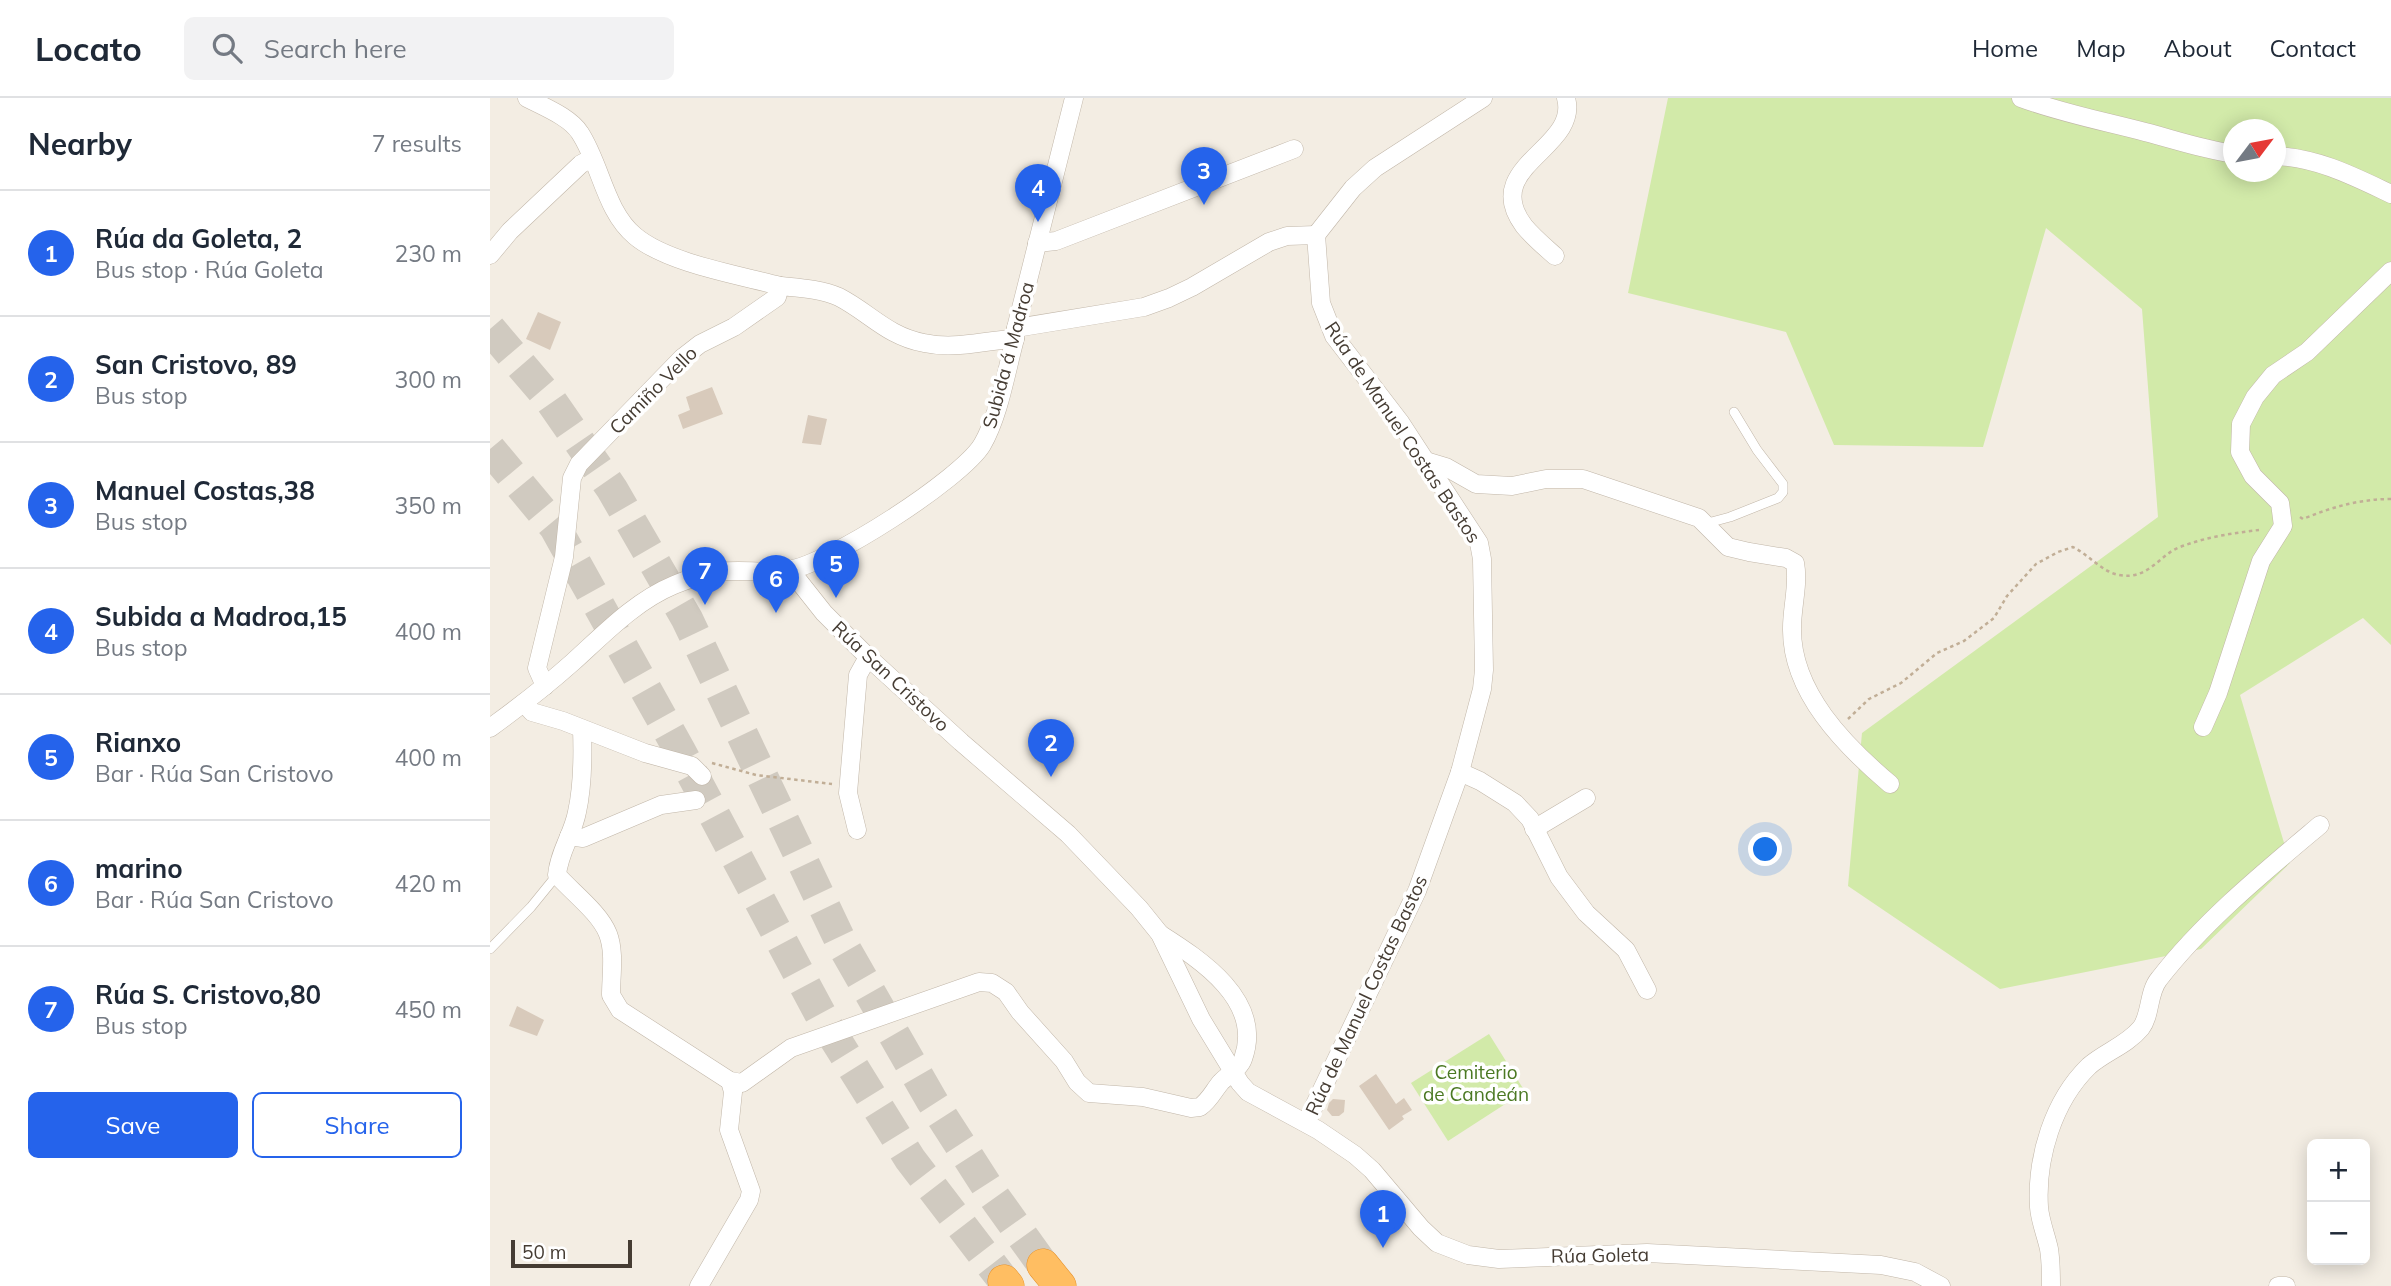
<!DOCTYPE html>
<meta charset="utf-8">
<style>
:root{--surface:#fff;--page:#f2f2f3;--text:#1f2937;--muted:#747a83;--line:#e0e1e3;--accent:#2563eb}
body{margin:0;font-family:Mulish,sans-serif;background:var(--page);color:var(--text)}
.controls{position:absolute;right:21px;bottom:21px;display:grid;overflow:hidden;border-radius:10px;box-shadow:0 4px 18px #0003}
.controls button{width:63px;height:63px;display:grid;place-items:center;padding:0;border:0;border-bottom:2px solid var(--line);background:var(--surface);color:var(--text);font:35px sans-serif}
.compass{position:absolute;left:1733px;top:21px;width:63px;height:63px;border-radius:50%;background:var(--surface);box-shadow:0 4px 18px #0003;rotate:58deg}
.scale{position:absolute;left:21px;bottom:18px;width:121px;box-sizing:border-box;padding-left:7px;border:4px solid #453c33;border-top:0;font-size:19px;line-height:24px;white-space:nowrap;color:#453c33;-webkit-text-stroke:5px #fff;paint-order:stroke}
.you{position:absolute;left:1276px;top:752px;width:24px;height:24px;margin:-18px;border:5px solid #fff;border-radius:50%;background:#1a73e8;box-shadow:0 0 0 10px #1a73e833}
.badge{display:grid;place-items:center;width:46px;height:46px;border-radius:50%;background:var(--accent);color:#fff;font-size:23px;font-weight:700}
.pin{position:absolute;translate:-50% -58px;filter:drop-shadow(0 2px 4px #0008)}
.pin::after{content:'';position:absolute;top:37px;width:24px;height:21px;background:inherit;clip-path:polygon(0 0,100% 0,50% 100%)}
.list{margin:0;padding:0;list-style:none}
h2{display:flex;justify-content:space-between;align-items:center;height:91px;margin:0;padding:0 28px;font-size:30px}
h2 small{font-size:23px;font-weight:400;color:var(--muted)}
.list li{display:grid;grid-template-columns:46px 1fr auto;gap:21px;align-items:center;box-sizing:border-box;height:126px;padding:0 28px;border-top:2px solid var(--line)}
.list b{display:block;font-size:26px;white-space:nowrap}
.list p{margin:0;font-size:23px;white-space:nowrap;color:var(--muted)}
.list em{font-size:23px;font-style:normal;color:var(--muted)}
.actions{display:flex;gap:14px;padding:21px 28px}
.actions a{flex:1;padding:16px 0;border:2px solid var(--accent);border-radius:10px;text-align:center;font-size:24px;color:var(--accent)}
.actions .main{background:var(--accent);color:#fff}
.icon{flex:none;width:38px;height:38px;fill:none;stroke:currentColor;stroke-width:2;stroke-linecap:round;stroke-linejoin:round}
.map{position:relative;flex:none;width:1901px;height:1188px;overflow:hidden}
header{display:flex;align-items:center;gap:42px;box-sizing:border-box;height:98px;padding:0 35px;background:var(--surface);border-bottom:2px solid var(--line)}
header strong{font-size:33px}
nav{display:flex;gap:38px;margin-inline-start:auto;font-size:24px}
.search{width:490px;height:63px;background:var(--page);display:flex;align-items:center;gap:18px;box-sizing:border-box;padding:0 24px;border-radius:10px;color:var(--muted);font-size:26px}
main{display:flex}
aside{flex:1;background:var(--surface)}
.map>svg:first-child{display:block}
.green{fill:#d2eaa9;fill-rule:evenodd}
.building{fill:#d8cabb}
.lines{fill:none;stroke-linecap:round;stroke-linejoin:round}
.motorway-tunnel{stroke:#d0cac0;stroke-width:32;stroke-dasharray:32 16;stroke-linecap:butt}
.service-casing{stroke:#c1b6a8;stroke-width:10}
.minor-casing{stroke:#c1b6a8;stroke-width:19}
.motorway-casing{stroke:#e6912a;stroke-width:33}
.path{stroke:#c1ae96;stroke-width:2.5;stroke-dasharray:3.5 3.5;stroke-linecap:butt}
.service{stroke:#fff;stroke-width:9}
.minor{stroke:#fff;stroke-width:18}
.motorway{stroke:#ffbe62;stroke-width:32}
.labels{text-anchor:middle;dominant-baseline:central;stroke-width:7;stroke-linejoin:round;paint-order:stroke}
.street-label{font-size:19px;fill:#453c33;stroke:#fff}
.park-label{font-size:19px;fill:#4b7923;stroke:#fff}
</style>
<header>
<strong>Locato</strong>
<div class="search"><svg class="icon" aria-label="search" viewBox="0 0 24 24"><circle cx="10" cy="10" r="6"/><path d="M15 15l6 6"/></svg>Search here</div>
<nav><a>Home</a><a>Map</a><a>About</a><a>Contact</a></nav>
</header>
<main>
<aside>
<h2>Nearby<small>7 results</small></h2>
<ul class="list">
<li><span class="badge">1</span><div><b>Rúa da Goleta, 2</b><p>Bus stop · Rúa Goleta</p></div><em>230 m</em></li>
<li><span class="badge">2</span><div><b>San Cristovo, 89</b><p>Bus stop</p></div><em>300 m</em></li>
<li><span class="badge">3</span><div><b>Manuel Costas,38</b><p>Bus stop</p></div><em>350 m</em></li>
<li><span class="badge">4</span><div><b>Subida a Madroa,15</b><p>Bus stop</p></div><em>400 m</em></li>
<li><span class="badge">5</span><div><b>Rianxo</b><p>Bar · Rúa San Cristovo</p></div><em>400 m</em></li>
<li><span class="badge">6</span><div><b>marino</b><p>Bar · Rúa San Cristovo</p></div><em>420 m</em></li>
<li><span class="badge">7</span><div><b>Rúa S. Cristovo,80</b><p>Bus stop</p></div><em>450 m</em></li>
</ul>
<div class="actions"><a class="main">Save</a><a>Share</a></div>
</aside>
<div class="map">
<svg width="1901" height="1188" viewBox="0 0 1901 1188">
<rect width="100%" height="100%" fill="#f3ede3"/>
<g class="green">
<path d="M1178 0H1901V547L1873 520 1750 597 1800 765 1711 851 1510 891 1358 788 1372 635 1668 419 1652 211 1556 130 1493 349 1344 347 1296 234 1138 195ZM1744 32H1786V74H1744Z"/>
<polygon points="999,936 1034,992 1023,1001 958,1043 921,985"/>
</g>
<g class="building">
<polygon points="48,214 71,224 60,252 36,241"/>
<polygon points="222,289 233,316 193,331 188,317 200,312 196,299"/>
<polygon points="318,317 337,321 331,347 312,345"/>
<polygon points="27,908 54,922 47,938 19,928"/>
<polygon points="886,976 906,1006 914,1000 922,1012 912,1018 914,1021 899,1032 869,988"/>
<polygon points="843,1001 855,1002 854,1014 849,1018 842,1018 837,1012 839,1005"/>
</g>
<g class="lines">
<g class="motorway-tunnel">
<polyline points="0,231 59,300 122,391 197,521 351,844 442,1003 500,1093 553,1167"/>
<polyline points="0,351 65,429 190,653 334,923 420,1061 514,1183"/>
</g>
<g class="service-casing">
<g id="service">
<polyline points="1214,426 1240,419 1288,400 1293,394 1293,386 1267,352 1244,314"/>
<polyline points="0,851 41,809 67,777"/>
</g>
</g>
<g class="minor-casing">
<g id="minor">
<path d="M37 0C54 9 80 19 90 35 111 67 115 113 145 138 177 165 249 177 290 188"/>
<path d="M1531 0C1571 15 1613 23 1655 34 1686 42 1711 51 1744 56"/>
<path d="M1786 58C1828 60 1863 78 1901 96"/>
<polyline points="826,137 863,90 885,70 993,0"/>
<polyline points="547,145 566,143 804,51"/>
<polyline points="0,157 20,133 91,66 102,60"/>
<path d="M1065 158C1055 149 1043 139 1034 128 989 68 1090 51 1076 0"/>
<polyline points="526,230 654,209 679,200 702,189 779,144 797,138 826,137"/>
<path d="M936 363 956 369 986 386 1022 388 1056 381H1093L1209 420 1238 449 1259 454 1296 460 1305 465C1309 486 1302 508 1302 530 1301 594 1355 648 1400 686"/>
<polyline points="300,472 334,515 378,559 471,644 578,736 649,810 670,836 711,921 750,985 758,994 828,1032 865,1057 882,1072 931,1130 947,1145 978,1157 1009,1161 1157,1155 1391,1167 1425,1174 1451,1188"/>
<path d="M55 588 47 570 74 459 82 380 89 366 192 260 210 246 244 229 287 199 290 188C310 190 331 191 349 199 380 215 397 238 434 245 466 252 494 242 525 241"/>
<polyline points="34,605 42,614 73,623 155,655 202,668 212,678"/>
<polyline points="1713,629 1728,595 1771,463 1793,428 1790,405 1763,378 1750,354 1751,326 1765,299 1783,277 1817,254 1901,173"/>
<path d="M0 630C29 609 56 588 83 564 113 537 145 503 184 487 198 481 215 476 229 474 252 471 276 476 298 472 338 467 471 381 492 347 509 318 516 274 525 241L526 230 584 0"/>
<path d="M92 631C93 658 93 687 87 714 83 736 69 754 67 777 82 794 110 815 118 836 125 854 121 878 121 897L130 912 240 983 252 985 301 950 489 884 502 885 516 894 530 914 574 963 587 984 599 995 653 999 701 1010 710 1009C720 1002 724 992 731 984 738 977 750 970 753 961 774 903 711 862 670 836"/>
<polyline points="970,674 990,683 1025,705 1040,721 1069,779 1096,815 1136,852 1157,892"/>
<polyline points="1044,731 1096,700"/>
<polyline points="367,732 358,695 368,577 378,559"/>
<polyline points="79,738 93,740 171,707 206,702"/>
<polyline points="816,1025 927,793 970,674 992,591 994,572 992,461 989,445 910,324 844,238 831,205 826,137"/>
<polyline points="209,1188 259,1102 261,1093 239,1032 243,994 240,983"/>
<path d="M1561 1188C1561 1176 1561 1163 1559 1151 1556 1137 1550 1123 1549 1109 1546 1060 1563 1003 1599 968 1615 954 1637 947 1651 930 1661 917 1658 894 1669 881 1714 823 1774 774 1830 727"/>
<polyline points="1788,1188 1796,1188"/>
</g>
</g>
<g class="motorway-casing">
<g id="motorway">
<polyline points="553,1167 570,1188"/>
<polyline points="514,1183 518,1188"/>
</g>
</g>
<g class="path">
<path d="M1810 419 1813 421C1842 409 1870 401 1901 401"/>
<path d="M1358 621 1379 601 1411 585 1447 555 1474 543 1504 520 1517 498 1546 466 1568 454 1583 449C1599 457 1612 474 1629 477 1658 483 1670 456 1690 449 1716 439 1743 435 1769 432"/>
<polyline points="222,665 266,677 342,686"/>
</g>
<use href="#service" class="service"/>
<use href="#minor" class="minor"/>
<use href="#motorway" class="motorway"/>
</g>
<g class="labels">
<g class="street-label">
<text transform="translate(518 257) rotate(-75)">Subida á Madroa</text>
<text transform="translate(163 292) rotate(-45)">Camiño Vello</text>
<text transform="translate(913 334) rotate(56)">Rúa de Manuel Costas Bastos</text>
<text transform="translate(401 578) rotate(43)">Rúa San Cristovo</text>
<text transform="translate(876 897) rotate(-65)">Rúa de Manuel Costas Bastos</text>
<text transform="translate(1110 1157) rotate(-1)">Rúa Goleta</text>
</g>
<g class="park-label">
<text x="986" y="974">Cemiterio<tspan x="986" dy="22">de Candeán</tspan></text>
</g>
</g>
</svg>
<div class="controls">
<button>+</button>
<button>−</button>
</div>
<svg class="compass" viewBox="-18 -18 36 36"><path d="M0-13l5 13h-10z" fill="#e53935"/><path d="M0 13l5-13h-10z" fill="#747a83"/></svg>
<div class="scale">50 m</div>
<div class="you"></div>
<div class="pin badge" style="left:893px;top:1150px">1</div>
<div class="pin badge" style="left:561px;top:679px">2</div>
<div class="pin badge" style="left:714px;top:107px">3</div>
<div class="pin badge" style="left:548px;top:124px">4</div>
<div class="pin badge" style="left:346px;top:500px">5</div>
<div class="pin badge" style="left:286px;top:515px">6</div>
<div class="pin badge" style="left:215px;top:507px">7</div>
</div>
</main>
